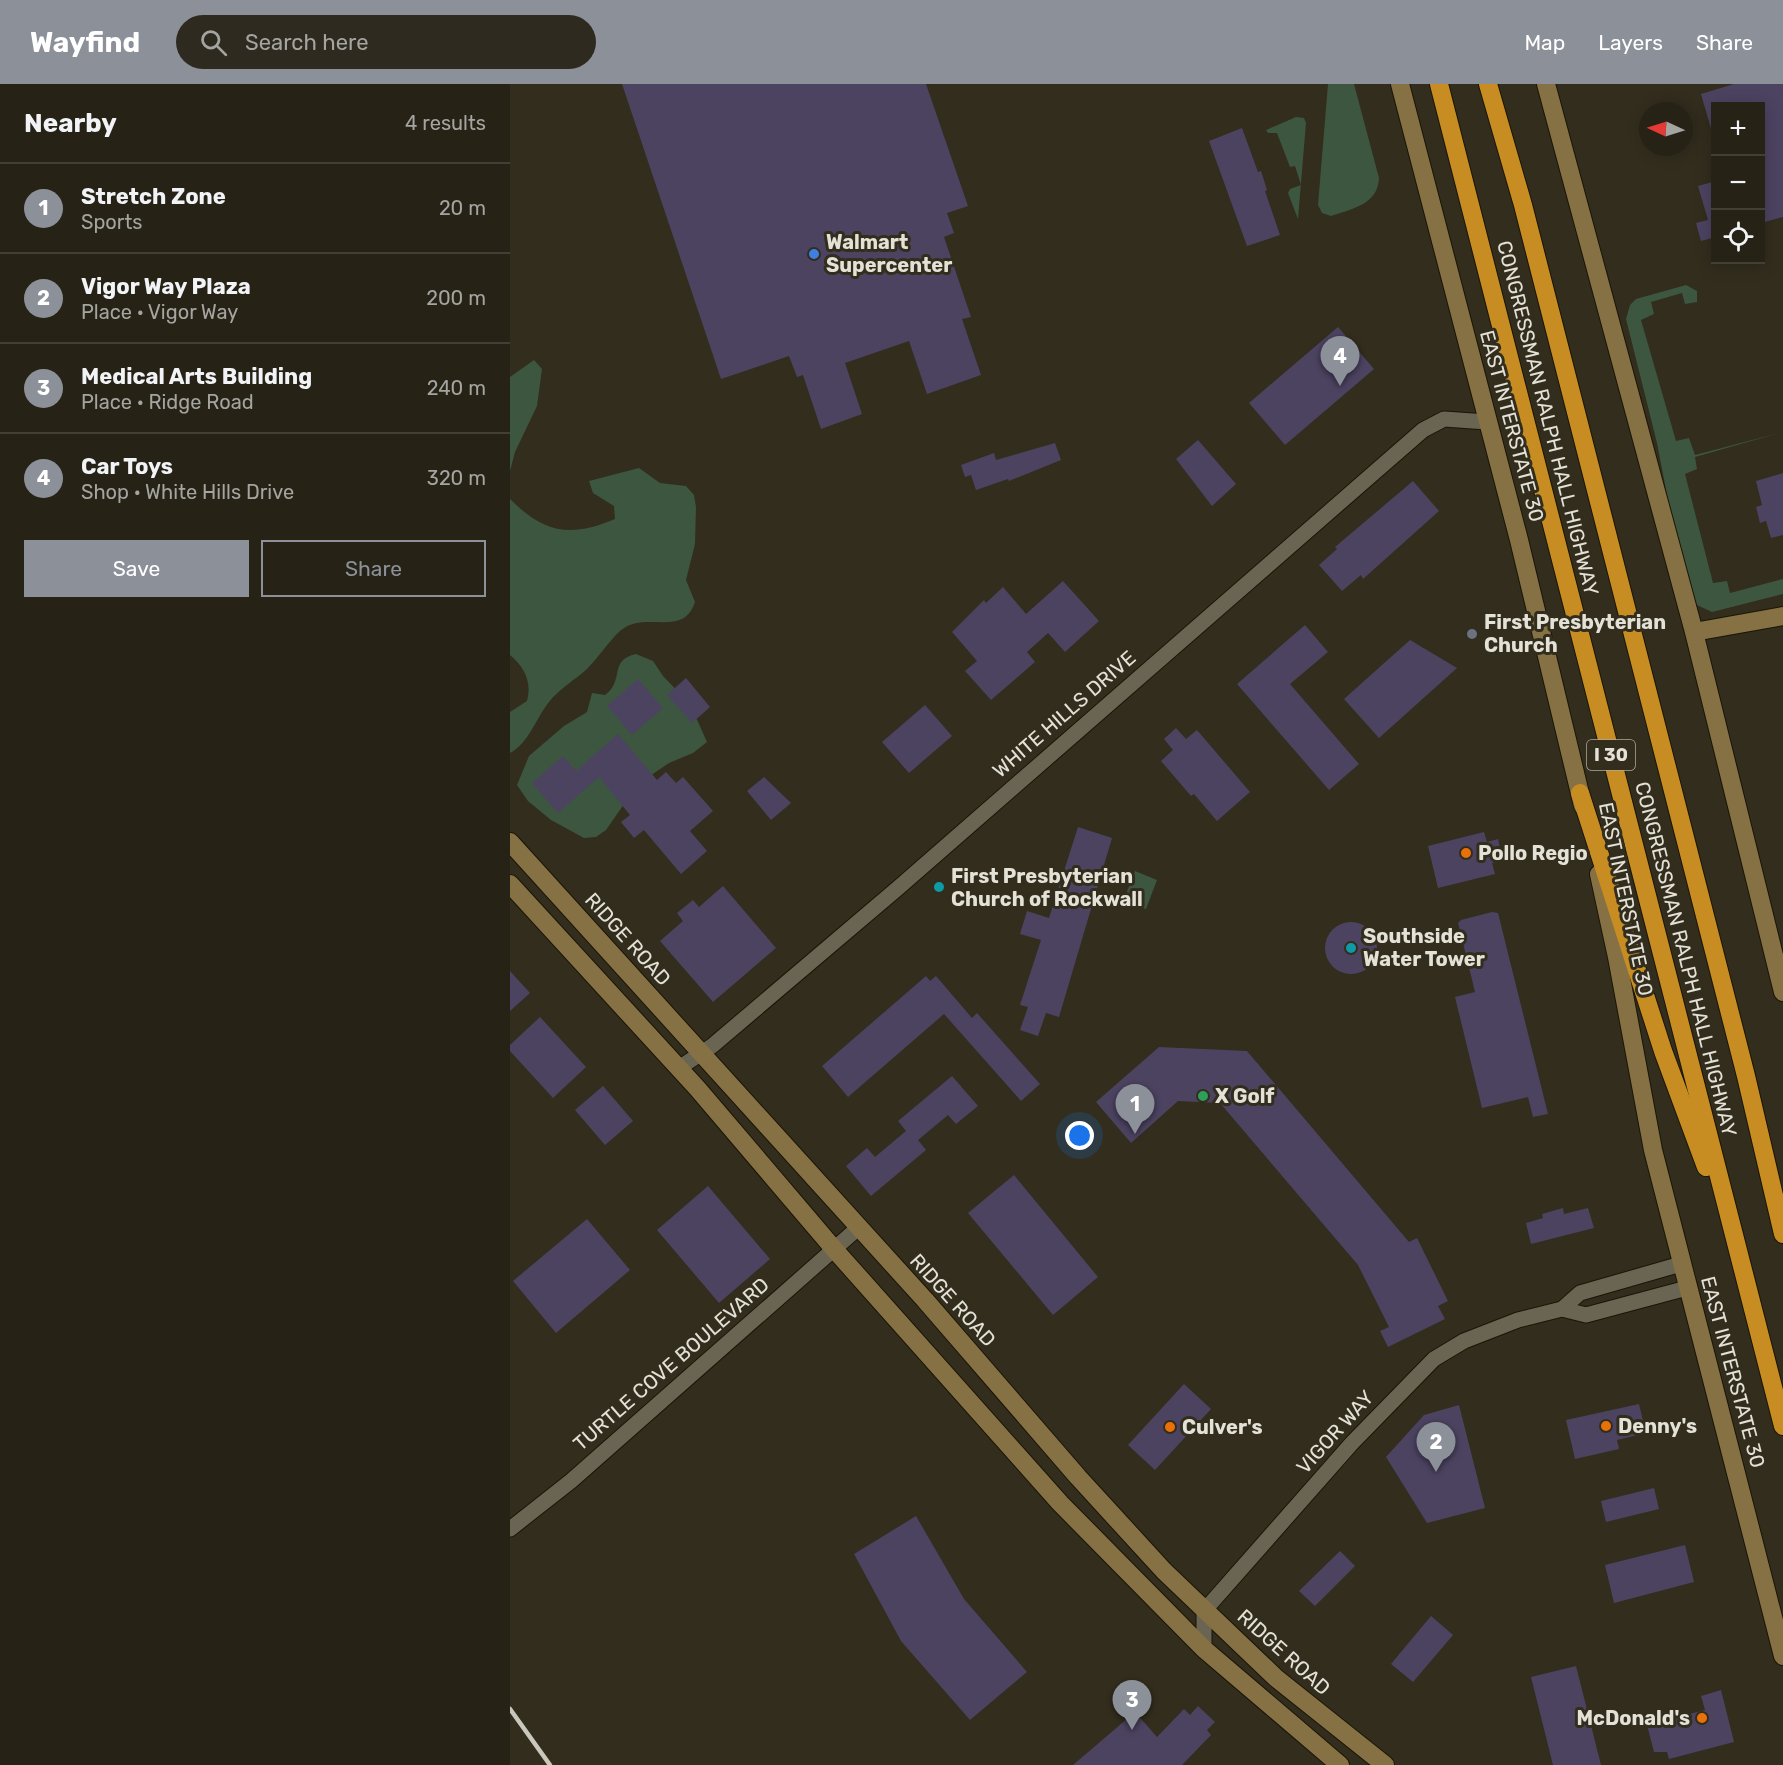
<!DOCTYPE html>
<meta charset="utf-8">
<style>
:root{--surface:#262216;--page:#2e2a1f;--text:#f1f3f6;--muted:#a4a4a1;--line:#423f35;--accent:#8c9099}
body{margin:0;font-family:Rubik,sans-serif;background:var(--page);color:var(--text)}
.controls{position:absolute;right:18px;top:18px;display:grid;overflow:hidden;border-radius:0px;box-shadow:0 3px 15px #0003}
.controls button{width:54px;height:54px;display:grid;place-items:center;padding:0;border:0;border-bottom:2px solid var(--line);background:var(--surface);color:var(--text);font:30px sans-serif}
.compass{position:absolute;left:1129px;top:18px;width:54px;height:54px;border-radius:50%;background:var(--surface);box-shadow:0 3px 15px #0003;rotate:274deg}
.you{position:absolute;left:570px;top:1052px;width:21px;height:21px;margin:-15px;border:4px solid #fff;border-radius:50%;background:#1a73e8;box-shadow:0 0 0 9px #1a73e833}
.badge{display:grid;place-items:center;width:39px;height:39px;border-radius:50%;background:var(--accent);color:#fff;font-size:20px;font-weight:700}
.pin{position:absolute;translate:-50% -50px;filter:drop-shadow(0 2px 3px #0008)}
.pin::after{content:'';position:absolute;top:32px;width:21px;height:18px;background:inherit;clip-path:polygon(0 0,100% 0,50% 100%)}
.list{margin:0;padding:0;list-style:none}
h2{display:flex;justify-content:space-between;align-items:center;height:78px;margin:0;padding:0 24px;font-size:26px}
h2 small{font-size:20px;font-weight:400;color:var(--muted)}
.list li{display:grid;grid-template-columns:39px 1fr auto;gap:18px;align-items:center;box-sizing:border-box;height:90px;padding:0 24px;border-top:2px solid var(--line)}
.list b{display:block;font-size:22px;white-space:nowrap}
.list p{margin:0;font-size:20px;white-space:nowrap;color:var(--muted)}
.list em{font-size:20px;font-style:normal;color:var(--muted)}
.actions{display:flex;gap:12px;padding:18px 24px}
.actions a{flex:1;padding:14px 0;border:2px solid var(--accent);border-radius:0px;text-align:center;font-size:21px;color:var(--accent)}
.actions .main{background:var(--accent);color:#fff}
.icon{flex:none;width:33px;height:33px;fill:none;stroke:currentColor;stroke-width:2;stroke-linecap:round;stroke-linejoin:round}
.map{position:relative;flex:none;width:1273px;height:1681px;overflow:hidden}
header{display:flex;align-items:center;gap:36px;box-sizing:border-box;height:84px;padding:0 30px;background:var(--accent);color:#fff}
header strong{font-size:28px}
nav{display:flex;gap:33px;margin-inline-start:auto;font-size:21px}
.search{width:420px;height:54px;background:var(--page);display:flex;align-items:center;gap:15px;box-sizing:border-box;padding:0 21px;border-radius:33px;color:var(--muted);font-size:22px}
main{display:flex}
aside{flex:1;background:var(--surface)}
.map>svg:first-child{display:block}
.green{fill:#3d563f}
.building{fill:#4c4361}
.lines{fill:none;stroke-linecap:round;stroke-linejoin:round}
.street-casing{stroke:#1a1506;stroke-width:17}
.secondary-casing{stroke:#1a1506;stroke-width:20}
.highway-casing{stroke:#1a1506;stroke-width:20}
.street{stroke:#6a6553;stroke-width:15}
.secondary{stroke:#867144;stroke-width:18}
.highway{stroke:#c78d22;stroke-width:18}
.rail{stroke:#cac7bc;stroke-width:4.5}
.shop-dot{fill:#3f7fe0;stroke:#322d1d;stroke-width:2}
.worship-dot{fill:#6b7280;stroke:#322d1d;stroke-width:2}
.food-dot{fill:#e8710a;stroke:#322d1d;stroke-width:2}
.culture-dot{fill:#0f9aa8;stroke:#322d1d;stroke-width:2}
.leisure-dot{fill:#2e9e5b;stroke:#322d1d;stroke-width:2}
.labels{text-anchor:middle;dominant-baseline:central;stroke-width:6;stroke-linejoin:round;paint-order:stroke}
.shield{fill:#322d1d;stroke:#afab9f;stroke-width:1.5}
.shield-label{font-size:18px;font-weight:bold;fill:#e4e1d7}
.poi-label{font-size:20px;font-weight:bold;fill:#e4e1d7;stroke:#322d1d;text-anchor:start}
.street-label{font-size:20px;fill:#e4e1d7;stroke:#322d1d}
</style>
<header>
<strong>Wayfind</strong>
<div class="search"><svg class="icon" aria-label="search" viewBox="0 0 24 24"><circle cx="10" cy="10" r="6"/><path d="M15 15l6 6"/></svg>Search here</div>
<nav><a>Map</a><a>Layers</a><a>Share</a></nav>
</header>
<main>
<aside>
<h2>Nearby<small>4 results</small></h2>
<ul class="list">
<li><span class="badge">1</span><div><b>Stretch Zone</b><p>Sports</p></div><em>20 m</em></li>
<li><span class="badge">2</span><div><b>Vigor Way Plaza</b><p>Place · Vigor Way</p></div><em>200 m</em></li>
<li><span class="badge">3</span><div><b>Medical Arts Building</b><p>Place · Ridge Road</p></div><em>240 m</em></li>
<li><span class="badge">4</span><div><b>Car Toys</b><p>Shop · White Hills Drive</p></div><em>320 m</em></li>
</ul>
<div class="actions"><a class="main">Save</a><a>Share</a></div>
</aside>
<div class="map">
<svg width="1273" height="1681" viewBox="0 0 1273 1681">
<rect width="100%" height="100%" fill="#322d1d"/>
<g class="green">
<path d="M818 0H844L869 94C868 121 841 125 821 132L812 129 808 121Z"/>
<polygon points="786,33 794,34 796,39 788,135 778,109 780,105 791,101 785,82 780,83 767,49 758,49 756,46"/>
<polygon points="1176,201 1187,207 1187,218 1175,220 1172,209 1141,218 1144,230 1131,236 1166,357 1179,354 1185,371 1273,348 1185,373 1187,385 1175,390 1203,499 1217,497 1220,509 1273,495 1273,510 1202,528 1187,521 1181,513 1167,463 1147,359 1116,235 1120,221 1126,215"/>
<polygon points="24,276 32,285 27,322 5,368 0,387 0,293"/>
<path d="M129 384 150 399 176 402 184 411 186 423 185 460 176 496 185 518C173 555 135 525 110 547 98 558 89 573 77 585 65 596 49 605 39 618 26 634 19 659 0 669V628L17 617C22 598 15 584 0 571V411V415C34 449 60 454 105 435L104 422 83 409 79 397Z"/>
<path d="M126 570 143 577 153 592 180 620 197 658 183 669 159 679 128 700 96 746 86 753 74 754 41 736 18 717 7 701 19 672 54 642 77 628 82 609 95 611C115 597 98 576 126 570Z"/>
<polygon points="625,787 647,796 636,825 613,818"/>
</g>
<g class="building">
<polygon points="112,0 416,0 458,122 437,129 444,149 434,153 461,233 452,235 471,291 417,310 399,257 335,279 352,330 311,345 293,291 287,293 279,272 211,295"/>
<polygon points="1224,0 1273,0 1273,133 1251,139 1251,22 1206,22 1206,48 1202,48 1191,10"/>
<polygon points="732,44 748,88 751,87 757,106 755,107 770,151 737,162 699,57"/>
<polygon points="1206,97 1206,153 1191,157 1186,139 1198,136 1188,102"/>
<polygon points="828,243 864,285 775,361 739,319"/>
<polygon points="688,356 726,400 702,422 666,375"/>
<polygon points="545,359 551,376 499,397 498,395 466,406 461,391 455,393 451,381 484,369 486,376"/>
<polygon points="1273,389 1273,451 1261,454 1256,437 1250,439 1246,423 1252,421 1246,397"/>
<polygon points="903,397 929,427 853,495 851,491 832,507 809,481 827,465 825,463"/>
<polygon points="553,497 589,537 555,568 538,549 517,568 525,578 481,616 455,587 467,577 442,548 474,516 476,519 493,503 516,530"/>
<polygon points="795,541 818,568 780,600 849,680 819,706 727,600"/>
<polygon points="900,556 947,584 869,654 834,615"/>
<polygon points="176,594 200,623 182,639 157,611"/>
<polygon points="128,595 153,624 122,651 97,622"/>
<polygon points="415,621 442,652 399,689 372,658"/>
<polygon points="666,644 676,655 687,646 740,708 707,737 684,710 681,712 651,677 663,666 654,655"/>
<polygon points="108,650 147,696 156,688 166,699 173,693 203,727 180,747 197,767 171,790 134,746 124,754 111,738 120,731 89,693 48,729 22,699 53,672 66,687"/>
<polygon points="254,693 281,719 261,736 237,707"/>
<polygon points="568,743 602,754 549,933 536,929 528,952 510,946 518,923 510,921 531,856 510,850 517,827 539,834"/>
<polygon points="974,748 977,758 988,755 993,777 982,779 985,790 928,804 918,762"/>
<polygon points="213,802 266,864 203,918 150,857 173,837 167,829 183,816 189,823"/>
<polygon points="982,828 988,829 1038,1030 1023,1033 1018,1013 972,1024 945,913 965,908 948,839 951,836"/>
<circle cx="841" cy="864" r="26"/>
<polygon points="0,887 20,909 0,927"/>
<polygon points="416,892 420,897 426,892 462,934 467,929 530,1000 511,1017 434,930 338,1013 312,982"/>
<polygon points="30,933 76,983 43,1014 0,967 0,961"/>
<polygon points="649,963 737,967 899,1158 907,1154 938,1217 928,1222 935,1235 878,1263 870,1247 879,1243 848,1181 710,1019 668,1017 621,1059 586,1018"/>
<polygon points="442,992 468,1022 446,1040 438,1031 408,1056 416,1066 361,1112 336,1082 357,1064 365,1073 396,1047 388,1037"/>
<polygon points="93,1002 123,1037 95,1061 65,1026"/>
<polygon points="504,1091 588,1193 543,1231 458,1129"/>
<polygon points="198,1102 260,1175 209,1219 147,1146"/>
<polygon points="1053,1124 1054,1130 1078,1124 1084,1144 1021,1160 1016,1139 1033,1134 1032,1130"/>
<polygon points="77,1135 120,1186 46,1249 3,1197"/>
<polygon points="674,1300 701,1325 645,1386 618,1361"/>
<polygon points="1129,1320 1136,1349 1107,1356 1109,1365 1065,1375 1056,1336"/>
<polygon points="949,1321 975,1424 917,1439 876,1373 914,1331"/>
<polygon points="1144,1404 1149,1425 1096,1438 1091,1417"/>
<polygon points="406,1432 454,1515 517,1588 460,1636 391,1557 344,1470"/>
<polygon points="1175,1461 1184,1498 1104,1519 1095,1481"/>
<polygon points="830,1467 845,1482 805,1522 789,1507"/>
<polygon points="921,1532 943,1551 903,1598 881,1580"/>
<polygon points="1066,1582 1091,1681 1043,1681 1021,1593"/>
<polygon points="1211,1606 1224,1658 1159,1675 1157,1668 1144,1668 1137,1641 1195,1626 1191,1612"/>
<polygon points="688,1622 705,1638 697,1646 701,1651 672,1681 563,1681 625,1628 647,1653 674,1625 680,1631"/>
</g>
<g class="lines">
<g class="street-casing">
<g id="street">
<polyline points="169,984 202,962 388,804 913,346 934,335 977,338"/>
<polyline points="1052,1225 1070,1209 1171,1180"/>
<polyline points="0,1445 61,1397 348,1144"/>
<polyline points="694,1565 694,1527 842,1359 924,1275 954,1257 1008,1236 1052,1225 1076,1231 1177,1204"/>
</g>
</g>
<g class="secondary-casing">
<g id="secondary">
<polyline points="890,0 1009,456 1073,722"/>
<polyline points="1036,0 1184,548 1273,908"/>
<polyline points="1184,548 1273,532"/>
<polyline points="0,758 415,1216 568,1393 654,1487 766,1594 875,1681"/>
<polyline points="1089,790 1107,873 1143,1066 1273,1572"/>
<polyline points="0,800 187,1004 324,1165 550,1419 694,1565 830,1681"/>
</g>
</g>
<g class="highway-casing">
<g id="highway">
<polyline points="929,0 1273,1342"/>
<polyline points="978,0 1013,121 1236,992 1273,1150"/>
<polyline points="1070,709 1153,967 1196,1083"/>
</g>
</g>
<use href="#street" class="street"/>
<use href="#secondary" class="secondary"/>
<use href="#highway" class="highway"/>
<polyline class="rail" points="0,1625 40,1681"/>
</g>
<circle class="shop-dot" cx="304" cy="170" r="6"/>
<circle class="worship-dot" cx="962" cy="550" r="6"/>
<g class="food-dot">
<circle cx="956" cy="769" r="6"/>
<circle cx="1096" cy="1342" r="6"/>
<circle cx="660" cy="1343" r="6"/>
<circle cx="1192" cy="1634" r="6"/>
</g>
<g class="culture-dot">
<circle cx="429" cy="803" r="6"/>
<circle cx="841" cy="864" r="6"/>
</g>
<circle class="leisure-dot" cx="693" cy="1012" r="6"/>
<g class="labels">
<rect class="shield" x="1077" y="656" width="48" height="30" rx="4.5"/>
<g class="shield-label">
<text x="1101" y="671">I 30</text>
</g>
<g class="poi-label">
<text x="316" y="158">Walmart<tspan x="316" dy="23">Supercenter</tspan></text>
<text x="974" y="538">First Presbyterian<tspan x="974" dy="23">Church</tspan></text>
<text x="968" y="769">Pollo Regio</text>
<text x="441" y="792">First Presbyterian<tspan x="441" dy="23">Church of Rockwall</tspan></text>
<text x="853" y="852">Southside<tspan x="853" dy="23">Water Tower</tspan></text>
<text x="705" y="1012">X Golf</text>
<text x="1108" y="1342">Denny's</text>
<text x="672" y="1343">Culver's</text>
<text x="1180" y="1634" text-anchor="end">McDonald's</text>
</g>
<g class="street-label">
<text transform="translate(1038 334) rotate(76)">CONGRESSMAN RALPH HALL HIGHWAY</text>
<text transform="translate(1002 342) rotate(75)">EAST INTERSTATE 30</text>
<text transform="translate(554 630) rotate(-41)">WHITE HILLS DRIVE</text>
<text transform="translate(1116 815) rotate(78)">EAST INTERSTATE 30</text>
<text transform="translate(118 855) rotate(48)">RIDGE ROAD</text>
<text transform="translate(1176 875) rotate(76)">CONGRESSMAN RALPH HALL HIGHWAY</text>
<text transform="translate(443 1216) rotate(48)">RIDGE ROAD</text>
<text transform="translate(161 1280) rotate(-41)">TURTLE COVE BOULEVARD</text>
<text transform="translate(1223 1288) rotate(75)">EAST INTERSTATE 30</text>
<text transform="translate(825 1348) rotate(-48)">VIGOR WAY</text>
<text transform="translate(774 1568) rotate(42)">RIDGE ROAD</text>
</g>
</g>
</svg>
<div class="controls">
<button>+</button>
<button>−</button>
<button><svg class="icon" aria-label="locate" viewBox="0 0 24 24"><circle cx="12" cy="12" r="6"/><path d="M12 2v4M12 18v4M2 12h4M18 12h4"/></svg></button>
</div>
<svg class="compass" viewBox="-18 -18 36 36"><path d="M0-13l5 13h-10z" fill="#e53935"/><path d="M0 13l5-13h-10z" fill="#a4a4a1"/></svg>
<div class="you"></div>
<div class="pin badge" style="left:625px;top:1050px">1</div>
<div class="pin badge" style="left:926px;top:1388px">2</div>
<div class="pin badge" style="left:622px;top:1646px">3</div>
<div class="pin badge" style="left:830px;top:302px">4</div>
</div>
</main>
